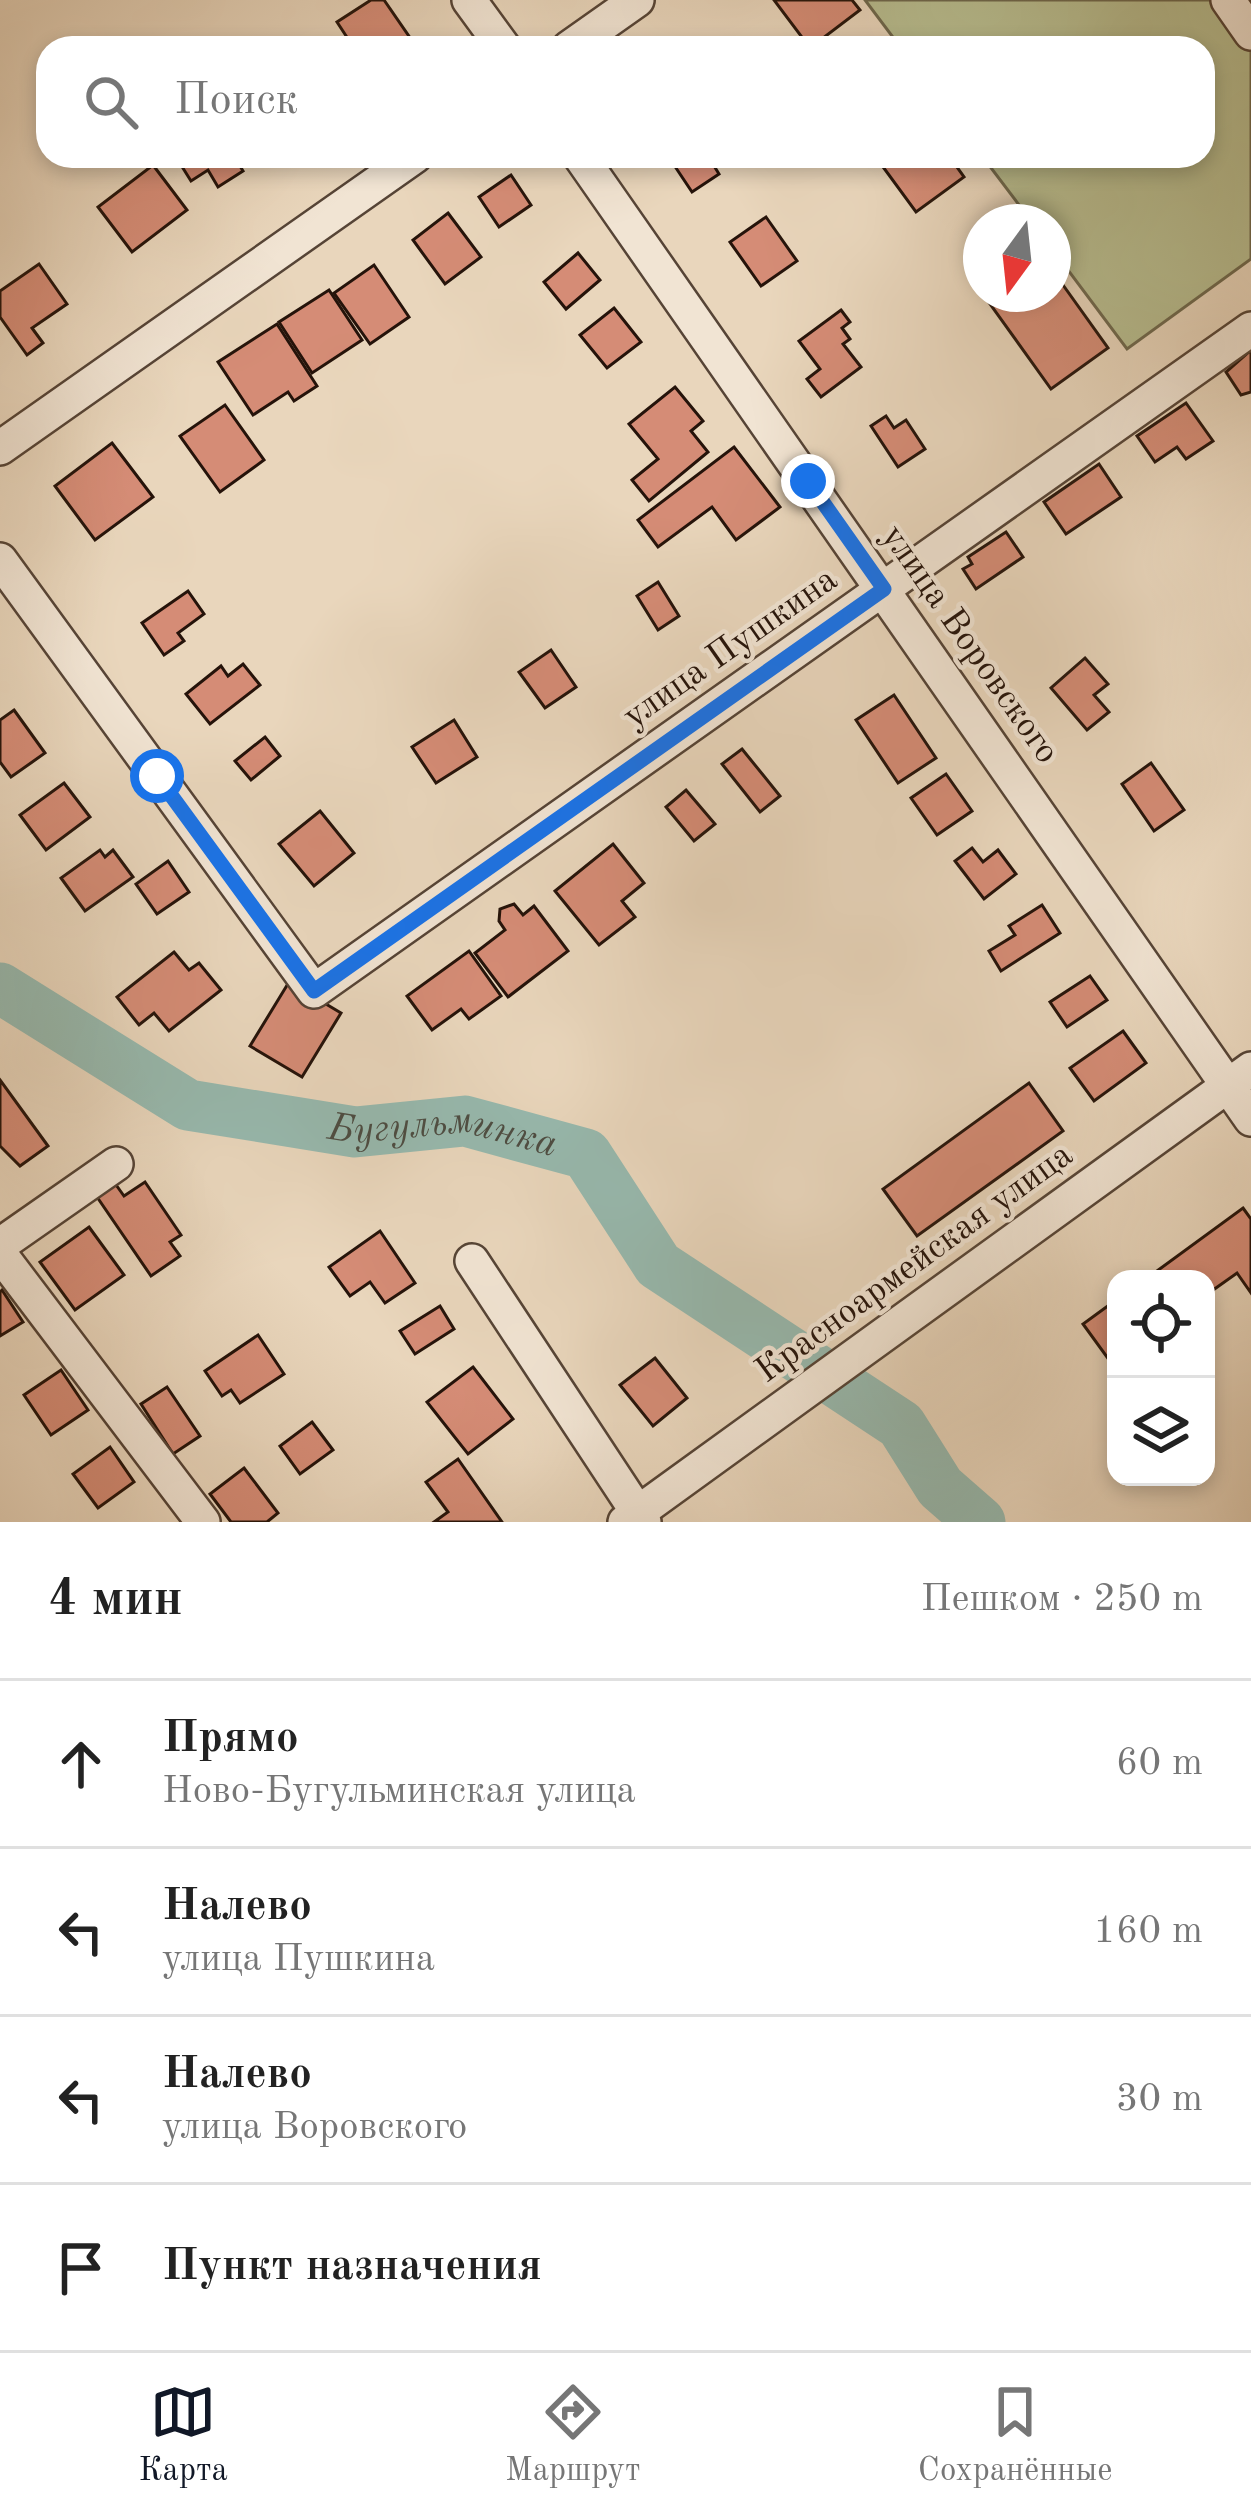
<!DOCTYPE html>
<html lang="ru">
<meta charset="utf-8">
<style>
:root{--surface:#fff;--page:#f6f6f6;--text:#222;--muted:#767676;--line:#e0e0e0;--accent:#111827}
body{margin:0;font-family:"Old Standard TT",serif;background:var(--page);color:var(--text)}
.controls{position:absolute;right:36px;bottom:36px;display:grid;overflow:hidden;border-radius:24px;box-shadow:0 6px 18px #0003}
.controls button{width:108px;height:108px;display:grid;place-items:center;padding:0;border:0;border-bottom:3px solid var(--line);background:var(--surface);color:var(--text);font:60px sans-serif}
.compass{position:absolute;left:963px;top:204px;width:108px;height:108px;border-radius:50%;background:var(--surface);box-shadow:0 6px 18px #0003;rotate:195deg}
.stop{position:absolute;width:36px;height:36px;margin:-27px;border:9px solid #1a73e8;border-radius:50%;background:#fff}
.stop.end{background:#1a73e8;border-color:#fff;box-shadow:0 3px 12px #0008}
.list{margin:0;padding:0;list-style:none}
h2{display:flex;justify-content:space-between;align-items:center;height:156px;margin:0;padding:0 48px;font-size:51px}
h2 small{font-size:39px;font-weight:400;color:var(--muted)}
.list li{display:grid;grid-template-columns:78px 1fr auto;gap:36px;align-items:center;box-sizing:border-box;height:168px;padding:0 48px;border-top:3px solid var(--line)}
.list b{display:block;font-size:45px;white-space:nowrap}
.list p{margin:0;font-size:39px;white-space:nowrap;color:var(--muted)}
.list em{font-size:39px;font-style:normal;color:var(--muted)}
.icon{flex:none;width:66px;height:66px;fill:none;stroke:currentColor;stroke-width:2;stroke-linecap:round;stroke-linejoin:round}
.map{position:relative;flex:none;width:1251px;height:1522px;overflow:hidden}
.search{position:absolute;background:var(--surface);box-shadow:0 6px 18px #0003;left:36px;right:36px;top:36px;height:132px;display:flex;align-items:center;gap:30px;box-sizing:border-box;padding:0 42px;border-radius:36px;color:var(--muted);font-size:45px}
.sheet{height:828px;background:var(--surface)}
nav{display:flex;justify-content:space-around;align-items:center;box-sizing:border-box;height:168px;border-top:3px solid var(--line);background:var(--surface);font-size:33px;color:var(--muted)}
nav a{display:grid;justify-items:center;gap:6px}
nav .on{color:var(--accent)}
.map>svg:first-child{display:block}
.green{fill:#b7bd90;stroke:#6e684d;stroke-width:3}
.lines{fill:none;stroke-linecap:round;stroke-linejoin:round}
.river{stroke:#97b9ae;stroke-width:51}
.building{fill:#d58c76;stroke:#25130a;stroke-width:3}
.minor-casing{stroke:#564436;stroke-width:38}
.minor{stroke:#f1e4d3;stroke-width:33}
.route{stroke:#1a73e8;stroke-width:15}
.labels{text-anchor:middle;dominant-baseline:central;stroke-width:9;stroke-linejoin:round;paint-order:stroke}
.street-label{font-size:36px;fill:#25130a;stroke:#f1e4d3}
.water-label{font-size:39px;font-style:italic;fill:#4d4d43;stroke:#f1e4d3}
</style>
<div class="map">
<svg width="1251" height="1522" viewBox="0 0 1251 1522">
<rect width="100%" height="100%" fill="#e9d6bc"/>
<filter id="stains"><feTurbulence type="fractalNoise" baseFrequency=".00167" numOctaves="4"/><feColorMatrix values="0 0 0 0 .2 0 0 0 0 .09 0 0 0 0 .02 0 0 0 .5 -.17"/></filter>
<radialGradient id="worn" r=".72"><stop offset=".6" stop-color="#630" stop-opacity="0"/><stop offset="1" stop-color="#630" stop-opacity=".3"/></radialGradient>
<polygon class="green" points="865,0 1251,0 1251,259 1127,349 1053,250 1053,222 1032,222 982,156 1203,156 1203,48 901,48"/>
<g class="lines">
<path class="river" id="s1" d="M0 988 188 1105 355 1132 465 1121 586 1154 658 1265 901 1425 940 1487 980 1522"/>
</g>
<g class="building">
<polygon points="371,0 384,0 415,45 354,48 337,22"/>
<polygon points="774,0 852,0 860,10 810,48"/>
<polygon points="234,156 243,171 218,187 208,170 191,181 176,157"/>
<polygon points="687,156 708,156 719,174 692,192 674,165"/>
<polygon points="875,156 949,156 964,177 916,212"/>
<polygon points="153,165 187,210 132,252 98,207"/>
<polygon points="511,175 531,205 499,227 479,197"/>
<polygon points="448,213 481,257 445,284 413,240"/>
<polygon points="766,217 797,261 761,286 730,242"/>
<polygon points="578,253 600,280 566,309 544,282"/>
<polygon points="39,264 67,304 32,328 43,343 27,355 0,317 0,291"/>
<polygon points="374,265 409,317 370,344 334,293"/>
<polygon points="1053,271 1108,348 1051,389 988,301 998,294 1053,294"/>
<polygon points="329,290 362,340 312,373 279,322"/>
<polygon points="614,308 641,342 607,368 580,335"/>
<polygon points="841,310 850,322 842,328 850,339 843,344 861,367 821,397 807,379 820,369 799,341"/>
<polygon points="277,324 317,386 294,401 288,392 253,415 218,362"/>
<polygon points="1251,350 1251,392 1241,395 1226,372"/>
<polygon points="675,387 703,421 691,431 708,452 649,501 632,480 658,459 629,424"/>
<polygon points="1186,403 1213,441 1186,459 1177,447 1155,462 1137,436"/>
<polygon points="225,405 264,460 220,492 180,436"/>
<polygon points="886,416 894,428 906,420 925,449 898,467 871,426"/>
<polygon points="112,443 153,497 95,540 55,486"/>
<polygon points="734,447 780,507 736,540 712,507 658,547 638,520"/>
<polygon points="1099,464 1121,497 1066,534 1044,502"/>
<polygon points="1006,532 1023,557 976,589 963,569 972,564 968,557"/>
<polygon points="658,582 679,616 658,630 637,596"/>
<polygon points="188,591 204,614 178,633 184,641 164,655 142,623"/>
<polygon points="551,650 576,687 545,708 519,672"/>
<polygon points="1085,658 1108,684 1094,695 1109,712 1087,730 1051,688"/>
<polygon points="243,664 260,685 210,724 186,694 221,666 228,676"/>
<polygon points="894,695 936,758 898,783 856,720"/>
<polygon points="14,710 45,753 11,777 0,762 0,720"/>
<polygon points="454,720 477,757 436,783 412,747"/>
<polygon points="265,737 280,756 251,780 235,761"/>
<polygon points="742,749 780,796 760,812 722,764"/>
<polygon points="1151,763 1184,810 1154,831 1122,784"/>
<polygon points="946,774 972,811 937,835 911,798"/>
<polygon points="64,783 90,817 46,850 20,815"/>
<polygon points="686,790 715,824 694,841 666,807"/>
<polygon points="320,811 354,853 314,886 279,844"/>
<polygon points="613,844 644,883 622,901 635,917 599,945 555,891"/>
<polygon points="972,848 983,862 998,850 1016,874 984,899 955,861"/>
<polygon points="100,850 105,857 113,850 133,877 85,911 61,878"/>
<polygon points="168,861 189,892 157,914 136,884"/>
<polygon points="514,904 523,915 534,906 568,951 508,997 475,953 505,930 499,921 500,909"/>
<polygon points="1042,905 1060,933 1001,971 989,951 1015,935 1009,926"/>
<polygon points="469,951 501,996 469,1019 461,1009 432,1030 407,996"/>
<polygon points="174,952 189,970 199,963 221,990 169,1031 154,1013 139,1025 117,997"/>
<polygon points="1090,976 1107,1000 1067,1027 1050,1002"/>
<polygon points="289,982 341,1013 302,1077 250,1046"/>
<polygon points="1123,1031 1146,1063 1094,1101 1070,1068"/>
<polygon points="0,1080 48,1146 20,1166 0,1146"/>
<polygon points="1029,1083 1063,1131 917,1236 883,1189"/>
<polygon points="114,1182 124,1196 145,1182 181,1235 170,1242 180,1256 151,1276 95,1194"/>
<polygon points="1243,1208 1251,1219 1251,1293 1237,1273 1206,1295 1206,1279 1146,1279"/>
<polygon points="89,1227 124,1275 75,1310 40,1262"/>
<polygon points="380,1231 415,1283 385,1303 370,1282 350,1296 329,1267"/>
<polygon points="2,1290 23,1322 0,1336 0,1292"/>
<polygon points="1116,1300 1116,1360 1112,1364 1083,1324"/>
<polygon points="440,1306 454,1329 415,1354 400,1331"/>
<polygon points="258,1335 284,1374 240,1403 231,1390 222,1396 205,1371"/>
<polygon points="655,1358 687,1398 653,1426 620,1385"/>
<polygon points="473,1367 513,1419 468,1454 427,1402"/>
<polygon points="61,1370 88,1410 51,1435 24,1395"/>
<polygon points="167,1387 200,1436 173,1454 141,1404"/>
<polygon points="312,1422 333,1450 300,1474 280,1446"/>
<polygon points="110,1447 134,1482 98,1508 73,1474"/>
<polygon points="458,1459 502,1522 434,1522 448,1512 426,1482"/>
<polygon points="244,1468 278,1513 267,1522 231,1522 210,1494"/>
</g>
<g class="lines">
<g class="minor-casing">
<g id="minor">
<polyline points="469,0 504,48"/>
<polyline points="1228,0 1251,33"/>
<polyline points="569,48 637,0"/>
<polyline points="580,156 1251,1119"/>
<polyline points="0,448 415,156"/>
<polyline points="0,560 314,991 1251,329"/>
<polyline points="0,1245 116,1164"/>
<polyline points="0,1254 203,1522"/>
<polyline points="472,1261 644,1522"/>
<polyline points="625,1522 1251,1069"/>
</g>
</g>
<use href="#minor" class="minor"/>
</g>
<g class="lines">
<polyline class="route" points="157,776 314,991 884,589 808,481"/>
</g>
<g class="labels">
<g class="street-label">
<text transform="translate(969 645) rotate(55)">улица Воровского</text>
<text transform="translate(731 649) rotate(-35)">улица Пушкина</text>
<text transform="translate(915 1264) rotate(-36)">Красноармейская улица</text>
</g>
<g class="water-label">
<text stroke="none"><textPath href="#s1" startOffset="480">Бугульминка</textPath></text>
</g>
</g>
<rect width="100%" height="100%" filter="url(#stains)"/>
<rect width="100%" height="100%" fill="url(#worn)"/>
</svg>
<div class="controls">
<button><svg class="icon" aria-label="locate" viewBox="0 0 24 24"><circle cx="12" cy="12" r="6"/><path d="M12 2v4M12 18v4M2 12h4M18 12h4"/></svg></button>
<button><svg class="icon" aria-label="layers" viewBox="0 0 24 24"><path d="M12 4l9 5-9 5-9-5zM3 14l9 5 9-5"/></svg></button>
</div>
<svg class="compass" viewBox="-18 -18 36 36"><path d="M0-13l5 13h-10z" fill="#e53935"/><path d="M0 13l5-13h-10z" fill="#767676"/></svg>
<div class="stop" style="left:157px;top:776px"></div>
<div class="stop end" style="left:808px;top:481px"></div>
<div class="search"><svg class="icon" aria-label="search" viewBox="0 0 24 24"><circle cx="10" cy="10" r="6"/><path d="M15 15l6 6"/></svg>Поиск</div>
</div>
<section class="sheet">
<h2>4 мин<small>Пешком · 250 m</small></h2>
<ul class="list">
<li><svg class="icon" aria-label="ahead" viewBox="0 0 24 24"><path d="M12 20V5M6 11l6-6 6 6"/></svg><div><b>Прямо</b><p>Ново-Бугульминская улица</p></div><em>60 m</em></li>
<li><svg class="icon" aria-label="left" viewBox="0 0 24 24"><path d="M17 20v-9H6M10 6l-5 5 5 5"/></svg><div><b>Налево</b><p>улица Пушкина</p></div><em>160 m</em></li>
<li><svg class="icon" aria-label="left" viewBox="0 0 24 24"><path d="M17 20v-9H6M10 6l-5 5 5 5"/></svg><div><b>Налево</b><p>улица Воровского</p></div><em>30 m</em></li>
<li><svg class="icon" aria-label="arrive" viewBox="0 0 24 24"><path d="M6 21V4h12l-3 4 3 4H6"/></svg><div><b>Пункт назначения</b></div></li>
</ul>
</section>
<nav>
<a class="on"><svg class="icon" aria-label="map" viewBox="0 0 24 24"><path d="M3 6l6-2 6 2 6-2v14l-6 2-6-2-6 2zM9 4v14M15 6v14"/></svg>Карта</a>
<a><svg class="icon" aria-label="directions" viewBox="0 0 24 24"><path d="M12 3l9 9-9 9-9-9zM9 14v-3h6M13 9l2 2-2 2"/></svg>Маршрут</a>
<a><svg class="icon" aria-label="saved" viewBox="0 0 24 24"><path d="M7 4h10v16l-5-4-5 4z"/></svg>Сохранённые</a>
</nav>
